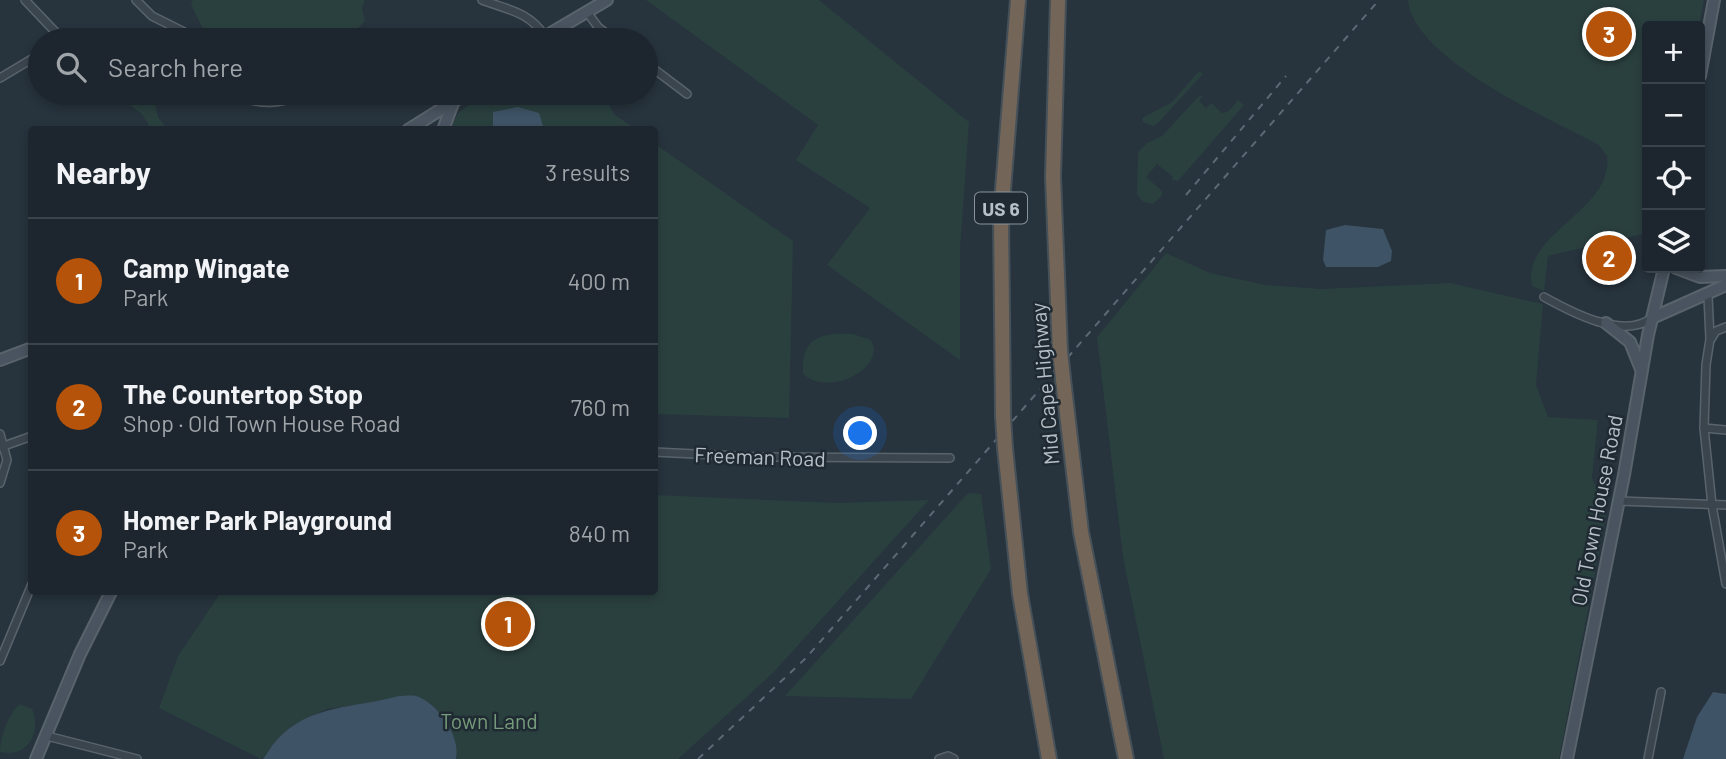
<!DOCTYPE html>
<meta charset="utf-8">
<style>
:root{--surface:#1d262e;--page:#2a323a;--text:#f1f3f6;--muted:#a0a5aa;--line:#3b434a;--accent:#b45309}
body{margin:0;font-family:Barlow,sans-serif;background:var(--page);color:var(--text)}
.controls{position:absolute;right:21px;top:21px;display:grid;overflow:hidden;border-radius:7px;box-shadow:0 4px 10px #0003}
.controls button{width:63px;height:63px;display:grid;place-items:center;padding:0;border:0;border-bottom:2px solid var(--line);background:var(--surface);color:var(--text);font:35px sans-serif}
.you{position:absolute;left:861px;top:434px;width:24px;height:24px;margin:-18px;border:5px solid #fff;border-radius:50%;background:#1a73e8;box-shadow:0 0 0 10px #1a73e833}
.badge{display:grid;place-items:center;width:46px;height:46px;border-radius:50%;background:var(--accent);color:#fff;font-size:23px;font-weight:700}
.pin{position:absolute;translate:-50% -50%;border:4px solid #fff;box-shadow:0 2px 7px #0006}
.list{margin:0;padding:0;list-style:none}
h2{display:flex;justify-content:space-between;align-items:center;height:91px;margin:0;padding:0 28px;font-size:30px}
h2 small{font-size:23px;font-weight:400;color:var(--muted)}
.list li{display:grid;grid-template-columns:46px 1fr auto;gap:21px;align-items:center;box-sizing:border-box;height:126px;padding:0 28px;border-top:2px solid var(--line)}
.list b{display:block;font-size:26px;white-space:nowrap}
.list p{margin:0;font-size:23px;white-space:nowrap;color:var(--muted)}
.list em{font-size:23px;font-style:normal;color:var(--muted)}
.icon{flex:none;width:38px;height:38px;fill:none;stroke:currentColor;stroke-width:2;stroke-linecap:round;stroke-linejoin:round}
.map{position:relative;flex:none;width:1726px;height:759px;overflow:hidden}
.search{position:absolute;background:var(--surface);box-shadow:0 4px 10px #0003;left:28px;top:28px;width:630px;height:77px;display:flex;align-items:center;gap:18px;box-sizing:border-box;padding:0 24px;border-radius:38px;color:var(--muted);font-size:26px}
.panel{position:absolute;background:var(--surface);box-shadow:0 4px 10px #0003;left:28px;top:126px;width:630px;height:469px;border-radius:7px}
.map>svg:first-child{display:block}
.green{fill:#2a403f}
.water{fill:#3e5365}
.lines{fill:none;stroke-linecap:round;stroke-linejoin:round}
.street-casing{stroke:#59636b;stroke-width:10}
.secondary-casing{stroke:#59636b;stroke-width:14}
.highway-casing{stroke:#465058;stroke-width:18}
.street{stroke:#3b454e;stroke-width:7}
.secondary{stroke:#495460;stroke-width:10}
.highway{stroke:#736658;stroke-width:14}
.rail{stroke:#5d6974;stroke-width:2;stroke-dasharray:7 7;stroke-linecap:butt}
.highway-bridge-casing{stroke:#465058;stroke-width:18;stroke-linecap:butt}
.highway-bridge{stroke:#736658;stroke-width:14}
.labels{text-anchor:middle;dominant-baseline:central;stroke-width:5;stroke-linejoin:round;paint-order:stroke}
.shield{fill:#202a33;stroke:#8a939b;stroke-width:2}
.shield-label{font-size:19px;font-weight:bold;fill:#b7c0c8}
.street-label{font-size:21px;fill:#b7c0c8;stroke:#202a33}
.park-label{font-size:21px;fill:#779c7c;stroke:#202a33}
</style>
<div class="map">
<svg width="1726" height="759" viewBox="0 0 1726 759">
<rect width="100%" height="100%" fill="#27333d"/>
<g class="green">
<polygon points="193,0 365,0 362,8 365,21 346,40 224,40 203,29 191,5"/>
<polygon points="646,0 819,0 969,122 960,248 960,360 827,265 870,208 796,160 818,125"/>
<path d="M1408 0H1704L1699 26H1647V233L1548 256 1544 291 1532 286C1521 233 1614 211 1607 156L1599 145C1550 119 1413 59 1408 0Z"/>
<polygon points="1199,71 1203,74 1158,123 1153,126 1143,122 1142,118 1172,102"/>
<polygon points="125,93 153,93 158,117 167,129 151,129 142,114 126,102"/>
<polygon points="484,93 605,99 615,115 636,129 450,130 458,113"/>
<polygon points="1203,95 1199,101 1206,108 1211,103 1222,113 1229,111 1238,100 1244,105 1178,181 1172,180 1173,177 1157,164 1146,177 1162,191 1162,195 1153,204 1143,202 1137,194 1138,152 1147,143 1162,136 1198,97"/>
<polygon points="654,143 793,241 789,418 655,414"/>
<polygon points="1166,253 1210,273 1266,285 1321,289 1450,283 1543,304 1536,385 1548,417 1598,420 1592,478 1607,511 1559,759 1164,759 1123,557 1097,337"/>
<path d="M853 334 871 340 874 348C874 377 820 395 803 373 801 336 822 333 853 334Z"/>
<polygon points="968,493 981,494 991,569 911,699 785,696"/>
<polygon points="655,495 837,503 929,500 773,673 678,759 456,759 457,756 430,705 415,696 327,709 306,719 261,759 159,708 178,656 221,592 654,592"/>
<path d="M20 704 32 709C42 731 28 759 0 752 0 737 8 714 20 704Z"/>
</g>
<g class="water">
<polygon points="518,107 539,113 544,129 493,129 493,112"/>
<polygon points="1345,225 1383,229 1392,251 1391,261 1378,267 1326,267 1323,260 1326,230"/>
<polygon points="1713,692 1726,694 1726,759 1683,759 1697,717"/>
<path d="M399 696C404 696 411 695 416 696 438 703 461 737 456 759H263C268 753 271 746 276 741 308 704 356 708 399 696Z"/>
</g>
<g class="lines">
<g class="street-casing">
<g id="street">
<polyline points="25,0 63,40"/>
<polyline points="136,0 152,16 200,40"/>
<path d="M482 0C508 10 528 11 545 36"/>
<polyline points="587,12 598,27 615,40"/>
<polyline points="646,63 687,94"/>
<polyline points="0,78 40,54"/>
<path d="M233 93C258 105 278 106 303 93"/>
<polyline points="404,93 453,103"/>
<polyline points="1708,296 1710,339 1706,365 1704,428 1712,505 1726,584"/>
<path d="M1544 297C1571 312 1623 340 1652 318"/>
<polyline points="1711,339 1716,331 1726,327"/>
<polyline points="1704,428 1726,430"/>
<polyline points="0,434 7,460 0,483"/>
<polyline points="1,447 32,436"/>
<polyline points="654,452 757,457 950,458"/>
<polyline points="1619,501 1726,505"/>
<polyline points="0,661 32,584"/>
<polyline points="47,736 137,759"/>
<polyline points="939,759 948,756 954,759"/>
<polyline points="1648,759 1661,692"/>
</g>
</g>
<g class="secondary-casing">
<g id="secondary">
<polyline points="539,40 607,0"/>
<polyline points="1700,76 1714,0"/>
<polyline points="408,130 467,93"/>
<polyline points="443,130 453,103"/>
<polyline points="1676,268 1700,277 1726,276"/>
<polyline points="1652,318 1726,285"/>
<polyline points="1606,323 1630,342 1641,369"/>
<polyline points="0,360 32,348"/>
<polyline points="36,759 80,654 111,592"/>
<polyline points="1567,759 1624,475 1648,335 1664,268"/>
</g>
</g>
<g class="highway-casing">
<g id="highway">
<polyline points="1058,0 1053,177 1060,351"/>
<polyline points="1063,379 1081,532 1126,759"/>
<polyline points="1003,416 1001,215 1018,0"/>
<polyline points="1005,448 1020,594 1049,759"/>
</g>
</g>
<use href="#street" class="street"/>
<use href="#secondary" class="secondary"/>
<use href="#highway" class="highway"/>
<g class="rail">
<polyline points="1186,195 1286,76"/>
<polyline points="698,759 806,658 1379,0"/>
</g>
<g class="highway-bridge-casing">
<g id="highway-bridge">
<polyline points="1060,351 1063,379"/>
<polyline points="1003,416 1005,448"/>
</g>
</g>
<use href="#highway-bridge" class="highway-bridge"/>
</g>
<g class="labels">
<rect class="shield" x="975" y="192.5" width="52" height="31" rx="5"/>
<g class="shield-label">
<text x="1001" y="208">US 6</text>
</g>
<g class="street-label">
<text transform="translate(1044 384) rotate(-95)">Mid Cape Highway</text>
<text transform="translate(760 456) rotate(2)">Freeman Road</text>
<text transform="translate(1596 510) rotate(-79)">Old Town House Road</text>
</g>
<g class="park-label">
<text x="489" y="720">Town Land</text>
</g>
</g>
</svg>
<div class="controls">
<button>+</button>
<button>−</button>
<button><svg class="icon" aria-label="locate" viewBox="0 0 24 24"><circle cx="12" cy="12" r="6"/><path d="M12 2v4M12 18v4M2 12h4M18 12h4"/></svg></button>
<button><svg class="icon" aria-label="layers" viewBox="0 0 24 24"><path d="M12 4l9 5-9 5-9-5zM3 14l9 5 9-5"/></svg></button>
</div>
<div class="you"></div>
<div class="pin badge" style="left:508px;top:624px">1</div>
<div class="pin badge" style="left:1609px;top:258px">2</div>
<div class="pin badge" style="left:1609px;top:34px">3</div>
<div class="search"><svg class="icon" aria-label="search" viewBox="0 0 24 24"><circle cx="10" cy="10" r="6"/><path d="M15 15l6 6"/></svg>Search here</div>
<section class="panel">
<h2>Nearby<small>3 results</small></h2>
<ul class="list">
<li><span class="badge">1</span><div><b>Camp Wingate</b><p>Park</p></div><em>400 m</em></li>
<li><span class="badge">2</span><div><b>The Countertop Stop</b><p>Shop · Old Town House Road</p></div><em>760 m</em></li>
<li><span class="badge">3</span><div><b>Homer Park Playground</b><p>Park</p></div><em>840 m</em></li>
</ul>
</section>
</div>
